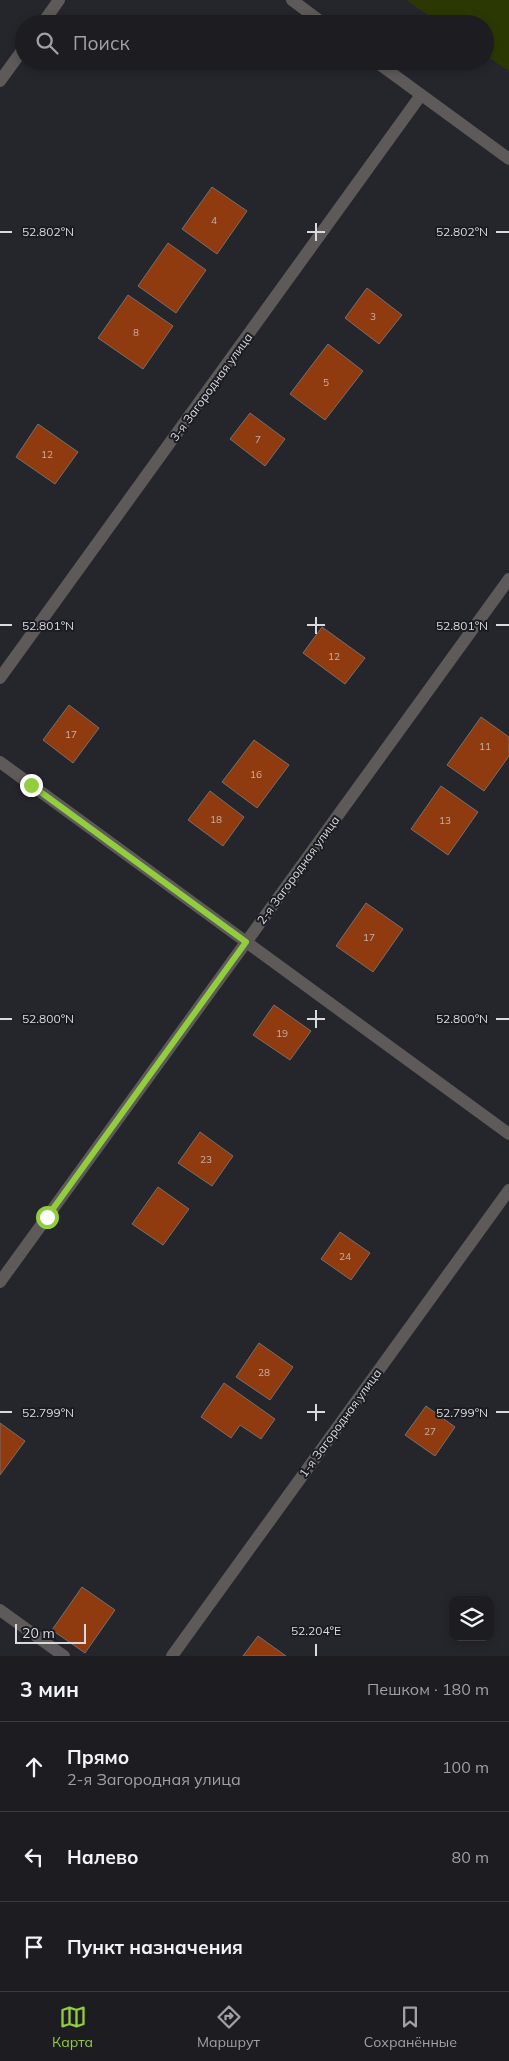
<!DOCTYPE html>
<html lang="ru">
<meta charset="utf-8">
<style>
:root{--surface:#1c1c21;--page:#29292e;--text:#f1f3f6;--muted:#a0a1a5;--line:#3a3a3f;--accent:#92cd3e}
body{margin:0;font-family:Mulish,sans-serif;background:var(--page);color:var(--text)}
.controls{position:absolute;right:15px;bottom:15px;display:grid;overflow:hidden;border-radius:10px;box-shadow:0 2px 8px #0003}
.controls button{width:45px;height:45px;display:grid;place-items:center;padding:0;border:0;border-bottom:1px solid var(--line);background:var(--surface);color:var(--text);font:25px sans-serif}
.scale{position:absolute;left:15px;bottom:12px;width:71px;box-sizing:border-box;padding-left:5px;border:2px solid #d9d9de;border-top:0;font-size:14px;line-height:18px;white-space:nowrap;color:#d9d9de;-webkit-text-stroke:4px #1b1c22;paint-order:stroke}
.stop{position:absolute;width:15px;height:15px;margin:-11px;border:4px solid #92cd3e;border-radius:50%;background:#fff}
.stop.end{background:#92cd3e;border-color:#fff;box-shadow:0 1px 5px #0008}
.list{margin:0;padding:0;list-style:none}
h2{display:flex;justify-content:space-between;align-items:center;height:65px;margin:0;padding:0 20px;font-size:21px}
h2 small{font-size:16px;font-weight:400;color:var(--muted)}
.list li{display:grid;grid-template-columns:32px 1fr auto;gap:15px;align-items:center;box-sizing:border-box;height:90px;padding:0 20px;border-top:1px solid var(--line)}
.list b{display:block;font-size:19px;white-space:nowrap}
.list p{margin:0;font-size:16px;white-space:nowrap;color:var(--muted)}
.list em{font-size:16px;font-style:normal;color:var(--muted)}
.icon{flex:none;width:28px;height:28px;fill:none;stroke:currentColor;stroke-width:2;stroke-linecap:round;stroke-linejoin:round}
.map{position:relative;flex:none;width:509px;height:1656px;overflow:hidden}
.search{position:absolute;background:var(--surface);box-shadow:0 2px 8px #0003;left:15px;right:15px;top:15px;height:55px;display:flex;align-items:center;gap:12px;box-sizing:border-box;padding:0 18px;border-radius:28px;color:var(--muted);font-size:19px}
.sheet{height:335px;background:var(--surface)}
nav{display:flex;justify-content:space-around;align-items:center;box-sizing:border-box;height:70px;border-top:1px solid var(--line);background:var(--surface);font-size:14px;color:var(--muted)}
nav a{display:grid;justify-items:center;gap:2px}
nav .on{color:var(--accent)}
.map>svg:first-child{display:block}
.green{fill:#2c3804}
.building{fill:#8f3a0f;stroke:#776f6b}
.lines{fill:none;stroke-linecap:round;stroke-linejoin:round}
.lane{stroke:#5e5a5a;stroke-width:12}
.street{stroke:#5e5a5a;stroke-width:12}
.route{stroke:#92cd3e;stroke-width:6}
.ticks{fill:none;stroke:#d9d9de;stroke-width:2}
.labels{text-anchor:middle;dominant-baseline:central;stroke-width:4;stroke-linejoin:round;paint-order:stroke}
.number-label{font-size:10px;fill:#c6b1aa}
.street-label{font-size:12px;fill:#d9d9de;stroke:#1b1c22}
.ticks-label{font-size:12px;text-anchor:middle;fill:#d9d9de;stroke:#1b1c22;stroke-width:4;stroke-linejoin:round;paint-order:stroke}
</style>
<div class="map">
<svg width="509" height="1656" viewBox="0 0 509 1656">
<rect width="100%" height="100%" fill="#25262c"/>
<polygon class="green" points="406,0 509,0 509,71 485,55 485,24 441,24"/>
<g class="building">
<polygon points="212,187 247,211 217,254 182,229"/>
<polygon points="168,243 206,270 176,313 138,286"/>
<polygon points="367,288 402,315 379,344 345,318"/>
<polygon points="128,295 173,326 143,369 98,338"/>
<polygon points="328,344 363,371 325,420 290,394"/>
<polygon points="250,413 285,439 265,466 230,439"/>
<polygon points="38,424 78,452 55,484 16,457"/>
<polygon points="322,627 365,658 345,684 303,653"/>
<polygon points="69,705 99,728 73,763 43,740"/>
<polygon points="481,717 509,737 509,756 484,791 447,765"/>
<polygon points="254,740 289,765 257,808 222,782"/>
<polygon points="441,786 478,812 448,855 411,829"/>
<polygon points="210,791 244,817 223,846 188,820"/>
<polygon points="366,903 403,929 373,972 336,946"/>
<polygon points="274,1005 311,1031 290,1060 253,1035"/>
<polygon points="200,1132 233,1156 212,1186 178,1163"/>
<polygon points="158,1187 189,1209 163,1245 132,1224"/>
<polygon points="340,1232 370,1253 351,1280 321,1259"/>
<polygon points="259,1343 293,1367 270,1400 236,1377"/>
<polygon points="224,1383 275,1419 261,1439 240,1425 231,1438 201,1417"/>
<polygon points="426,1406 455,1427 435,1456 405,1435"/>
<polygon points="0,1423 25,1441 0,1475"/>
<polygon points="82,1587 115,1610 85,1653 52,1630"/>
<polygon points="258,1636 286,1656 243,1656"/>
</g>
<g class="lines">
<polyline class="lane" points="0,762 509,1134"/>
<g class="street">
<polyline points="292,0 324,24"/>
<polyline points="42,24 59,0"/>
<polyline points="375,61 509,159"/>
<polyline points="0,81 24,48"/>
<polyline points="0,678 421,95"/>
<polyline points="0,1282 509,579"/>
<polyline points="0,1610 64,1656"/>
<polyline points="172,1656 509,1190"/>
</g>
</g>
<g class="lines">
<polyline class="route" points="31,785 246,942 47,1217"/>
</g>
<path class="ticks" d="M316 223V241M0 232H12M307 232H325M496 232H509M316 617V634M0 625H12M307 625H325M496 625H509M316 1010V1028M0 1019H12M307 1019H325M496 1019H509M316 1404V1421M0 1412H12M307 1412H325M496 1412H509M316 1644V1656"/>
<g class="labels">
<g class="number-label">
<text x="214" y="220">4</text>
<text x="373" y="316">3</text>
<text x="136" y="332">8</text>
<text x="326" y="382">5</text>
<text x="258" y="439">7</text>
<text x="47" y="454">12</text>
<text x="334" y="656">12</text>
<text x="71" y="734">17</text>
<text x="485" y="746">11</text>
<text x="256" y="774">16</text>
<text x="216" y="819">18</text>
<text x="445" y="820">13</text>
<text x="369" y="937">17</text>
<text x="282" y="1033">19</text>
<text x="206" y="1159">23</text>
<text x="345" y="1256">24</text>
<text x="264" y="1372">28</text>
<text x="430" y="1431">27</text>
</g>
<g class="street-label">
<text transform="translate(211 387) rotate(-54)">3-я Загородная улица</text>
<text transform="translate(298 870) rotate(-54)">2-я Загородная улица</text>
<text transform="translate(340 1423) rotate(-54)">1-я Загородная улица</text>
</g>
</g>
<g class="ticks-label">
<text x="48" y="236">52.802°N</text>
<text x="462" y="236">52.802°N</text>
<text x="48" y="630">52.801°N</text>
<text x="462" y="630">52.801°N</text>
<text x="48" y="1023">52.800°N</text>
<text x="462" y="1023">52.800°N</text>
<text x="48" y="1417">52.799°N</text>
<text x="462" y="1417">52.799°N</text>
<text x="316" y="1635">52.204°E</text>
</g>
</svg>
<div class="controls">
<button><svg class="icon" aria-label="layers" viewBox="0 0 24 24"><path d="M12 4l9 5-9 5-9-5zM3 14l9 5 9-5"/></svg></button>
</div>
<div class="scale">20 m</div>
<div class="stop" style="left:47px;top:1217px"></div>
<div class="stop end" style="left:31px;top:785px"></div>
<div class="search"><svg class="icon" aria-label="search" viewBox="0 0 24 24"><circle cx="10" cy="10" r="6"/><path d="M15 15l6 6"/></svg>Поиск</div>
</div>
<section class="sheet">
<h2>3 мин<small>Пешком · 180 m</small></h2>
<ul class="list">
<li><svg class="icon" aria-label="ahead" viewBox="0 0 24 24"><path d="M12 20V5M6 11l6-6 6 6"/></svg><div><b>Прямо</b><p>2-я Загородная улица</p></div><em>100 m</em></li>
<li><svg class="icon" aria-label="left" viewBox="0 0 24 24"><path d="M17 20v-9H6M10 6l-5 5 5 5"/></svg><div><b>Налево</b></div><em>80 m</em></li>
<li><svg class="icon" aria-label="arrive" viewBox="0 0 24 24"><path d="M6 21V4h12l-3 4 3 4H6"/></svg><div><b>Пункт назначения</b></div></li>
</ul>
</section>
<nav>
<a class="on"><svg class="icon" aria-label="map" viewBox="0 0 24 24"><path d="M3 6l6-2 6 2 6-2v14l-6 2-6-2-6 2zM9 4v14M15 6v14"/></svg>Карта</a>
<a><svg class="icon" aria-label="directions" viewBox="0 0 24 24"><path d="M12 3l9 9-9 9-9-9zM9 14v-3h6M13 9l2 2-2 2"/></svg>Маршрут</a>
<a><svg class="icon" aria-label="saved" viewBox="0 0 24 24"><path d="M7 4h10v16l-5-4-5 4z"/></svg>Сохранённые</a>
</nav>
